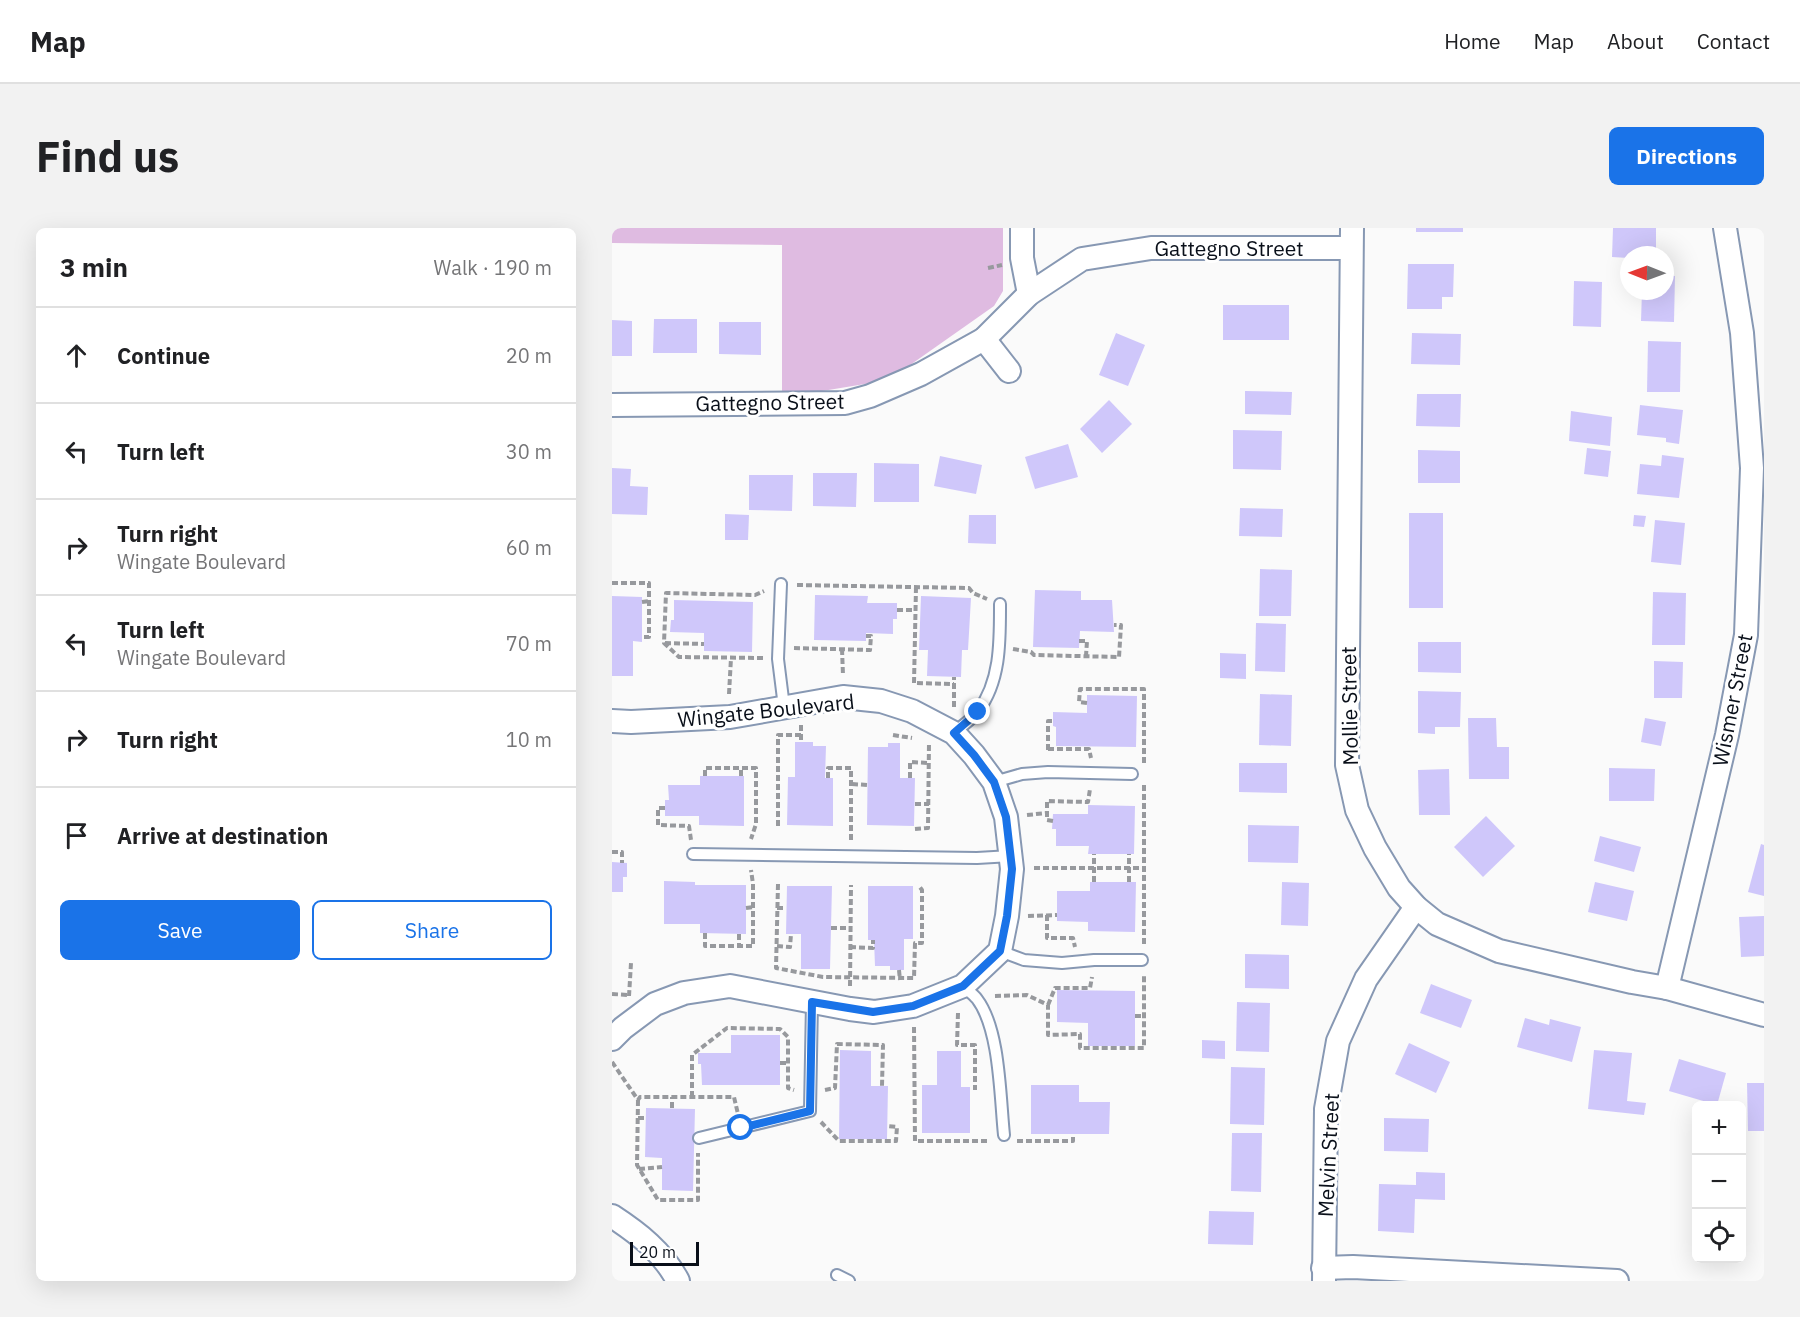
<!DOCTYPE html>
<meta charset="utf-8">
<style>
:root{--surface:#fff;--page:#f2f2f2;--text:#202124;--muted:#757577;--line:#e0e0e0;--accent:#1a73e8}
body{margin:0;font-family:"IBM Plex Sans",sans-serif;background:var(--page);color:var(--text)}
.controls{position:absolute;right:18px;bottom:18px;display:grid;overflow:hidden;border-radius:9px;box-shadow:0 6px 24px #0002}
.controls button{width:54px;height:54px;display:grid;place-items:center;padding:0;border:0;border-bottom:2px solid var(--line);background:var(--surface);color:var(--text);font:30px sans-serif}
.compass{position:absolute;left:1008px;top:18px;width:54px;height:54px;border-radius:50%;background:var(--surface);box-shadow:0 6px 24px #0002;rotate:271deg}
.scale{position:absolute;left:18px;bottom:15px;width:69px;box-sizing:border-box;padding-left:6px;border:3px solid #090f19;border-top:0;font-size:16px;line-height:21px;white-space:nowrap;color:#090f19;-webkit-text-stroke:4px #fff;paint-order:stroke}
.stop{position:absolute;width:18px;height:18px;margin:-14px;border:4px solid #1a73e8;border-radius:50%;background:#fff}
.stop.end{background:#1a73e8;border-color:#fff;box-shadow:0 2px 6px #0008}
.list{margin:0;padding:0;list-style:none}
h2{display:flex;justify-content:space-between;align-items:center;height:78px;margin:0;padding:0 24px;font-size:26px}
h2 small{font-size:20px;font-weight:400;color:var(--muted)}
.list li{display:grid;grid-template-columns:39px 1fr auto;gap:18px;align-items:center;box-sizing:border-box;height:96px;padding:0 24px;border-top:2px solid var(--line)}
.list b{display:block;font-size:22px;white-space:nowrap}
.list p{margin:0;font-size:20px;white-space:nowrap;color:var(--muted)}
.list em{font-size:20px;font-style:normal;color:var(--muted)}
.actions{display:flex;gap:12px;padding:18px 24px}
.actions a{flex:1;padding:14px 0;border:2px solid var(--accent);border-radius:9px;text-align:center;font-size:21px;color:var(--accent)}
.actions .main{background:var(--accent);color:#fff}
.icon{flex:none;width:33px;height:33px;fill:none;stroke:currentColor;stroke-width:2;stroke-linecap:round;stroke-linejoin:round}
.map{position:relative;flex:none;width:1152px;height:1053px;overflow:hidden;border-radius:9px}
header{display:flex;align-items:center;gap:36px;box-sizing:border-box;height:84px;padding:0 30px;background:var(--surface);border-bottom:2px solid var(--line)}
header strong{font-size:28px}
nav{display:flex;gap:33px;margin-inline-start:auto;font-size:21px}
.intro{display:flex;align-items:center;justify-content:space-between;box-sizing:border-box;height:144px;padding:0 36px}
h1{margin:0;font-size:42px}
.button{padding:15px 27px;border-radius:9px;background:var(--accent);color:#fff;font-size:21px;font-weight:700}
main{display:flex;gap:36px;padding:0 36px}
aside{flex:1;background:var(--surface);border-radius:9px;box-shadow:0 6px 24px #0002}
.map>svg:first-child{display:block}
.green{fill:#dfbbe1}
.building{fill:#cfc7fa}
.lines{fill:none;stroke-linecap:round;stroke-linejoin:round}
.service-casing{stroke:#8798b3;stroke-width:14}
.minor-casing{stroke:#8798b3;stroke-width:26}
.path{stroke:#97999d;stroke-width:4;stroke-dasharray:6 3;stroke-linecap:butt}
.service{stroke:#fff;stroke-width:10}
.minor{stroke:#fff;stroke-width:22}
.route{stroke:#1a73e8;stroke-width:8}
.labels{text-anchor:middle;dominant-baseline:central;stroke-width:6;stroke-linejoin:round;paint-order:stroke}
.street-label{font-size:21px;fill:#090f19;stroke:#fff}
</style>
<header>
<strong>Map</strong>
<nav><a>Home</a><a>Map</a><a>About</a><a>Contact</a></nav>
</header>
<div class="intro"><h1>Find us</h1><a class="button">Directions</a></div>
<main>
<aside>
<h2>3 min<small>Walk · 190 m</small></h2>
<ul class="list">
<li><svg class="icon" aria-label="ahead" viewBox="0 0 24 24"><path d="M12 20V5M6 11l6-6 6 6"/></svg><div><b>Continue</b></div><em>20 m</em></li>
<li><svg class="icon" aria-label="left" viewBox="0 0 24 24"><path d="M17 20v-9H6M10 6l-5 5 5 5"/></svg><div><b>Turn left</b></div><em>30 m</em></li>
<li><svg class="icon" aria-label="right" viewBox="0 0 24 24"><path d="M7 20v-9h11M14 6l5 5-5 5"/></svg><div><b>Turn right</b><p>Wingate Boulevard</p></div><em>60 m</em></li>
<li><svg class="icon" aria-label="left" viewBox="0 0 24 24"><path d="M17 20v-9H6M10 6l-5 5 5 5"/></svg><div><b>Turn left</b><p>Wingate Boulevard</p></div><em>70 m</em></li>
<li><svg class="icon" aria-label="right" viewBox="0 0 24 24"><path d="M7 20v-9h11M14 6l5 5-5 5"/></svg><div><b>Turn right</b></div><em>10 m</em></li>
<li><svg class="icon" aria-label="arrive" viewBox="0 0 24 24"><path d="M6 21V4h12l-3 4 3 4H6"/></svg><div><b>Arrive at destination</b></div></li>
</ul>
<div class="actions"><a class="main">Save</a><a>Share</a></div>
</aside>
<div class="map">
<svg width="1152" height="1053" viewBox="0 0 1152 1053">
<rect width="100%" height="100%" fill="#fafafa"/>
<polygon class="green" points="0,0 391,0 391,63 382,78 291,142 259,155 198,165 170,164 170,17 0,15"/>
<g class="building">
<rect x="804" y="0" width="47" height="4"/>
<polygon points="1001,0 1044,0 1044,27 1017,27 1017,30 1000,29"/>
<polygon points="796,36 842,36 841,69 830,69 830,81 795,81"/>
<polygon points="1053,47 1063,48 1062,94 1029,93 1030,63 1053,63"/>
<polygon points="962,53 990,54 989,99 961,98"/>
<rect x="611" y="77" width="66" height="35"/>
<polygon points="42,91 85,91 85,125 41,125"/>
<polygon points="0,92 20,93 20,128 0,128"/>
<polygon points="107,94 149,94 149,127 107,126"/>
<polygon points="504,105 533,117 516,158 487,147"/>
<polygon points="800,105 849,106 848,137 799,136"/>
<polygon points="1036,113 1069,114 1068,164 1035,164"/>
<polygon points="633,163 680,164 679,187 633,186"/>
<polygon points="805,166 849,166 848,199 804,198"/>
<polygon points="497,172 520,196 490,225 468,201"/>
<polygon points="1028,177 1071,182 1067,216 1054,214 1054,210 1025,207"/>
<polygon points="959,183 1000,189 998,218 957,213"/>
<polygon points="621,202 670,203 669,242 621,241"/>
<polygon points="456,216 466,249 423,261 413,229"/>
<polygon points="975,220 999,223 996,249 972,246"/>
<polygon points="806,222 848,223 848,255 806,255"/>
<polygon points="1050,227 1072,230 1067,270 1025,266 1028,236 1049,238"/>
<polygon points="328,228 370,237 364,266 322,258"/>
<polygon points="262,235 307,236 307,274 262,274"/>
<polygon points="0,240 19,241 18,258 36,259 35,287 0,286"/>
<polygon points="201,245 245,245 244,279 201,278"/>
<polygon points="137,247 181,247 180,283 137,282"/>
<polygon points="628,280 671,281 670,309 627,308"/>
<rect x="797" y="285" width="34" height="95"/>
<polygon points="113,286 137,287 136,312 113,312"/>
<polygon points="357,287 384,287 384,316 356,315"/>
<polygon points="1022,287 1034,288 1032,299 1021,298"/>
<polygon points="1043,292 1073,295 1069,337 1039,334"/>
<polygon points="648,341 680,342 679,388 647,388"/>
<polygon points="423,362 469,363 469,372 500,372 502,404 468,403 467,420 421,419"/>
<polygon points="1041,364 1074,365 1073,417 1040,417"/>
<polygon points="203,367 256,368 255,375 285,375 285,391 281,391 281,406 254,405 254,413 202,412"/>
<polygon points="0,368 30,369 30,414 21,413 21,448 0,448"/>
<polygon points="309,368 359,370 356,422 350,422 349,449 315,448 316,422 307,422"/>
<polygon points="62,372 141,374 140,424 92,423 92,405 58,404 59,392 62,392"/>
<polygon points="644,395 674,396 673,444 643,443"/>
<polygon points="806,414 849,414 849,445 806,444"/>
<polygon points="608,425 634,426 634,451 608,450"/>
<polygon points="1042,433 1071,434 1070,470 1042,470"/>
<polygon points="806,463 849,464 848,499 823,499 823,506 806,505"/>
<polygon points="648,466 680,467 679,518 647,517"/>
<polygon points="475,467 525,468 524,519 444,518 444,499 441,498 441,484 475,485"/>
<polygon points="856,490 884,490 885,519 897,519 897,551 857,551"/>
<polygon points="1033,490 1054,494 1049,518 1029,514"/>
<polygon points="183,514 201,514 201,518 214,518 213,550 221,550 221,598 175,597 176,549 183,549"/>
<polygon points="276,515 288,515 288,550 303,550 302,598 255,597 256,519 276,519"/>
<polygon points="627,535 675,535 675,565 627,564"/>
<polygon points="997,540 1043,541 1042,573 997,573"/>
<polygon points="837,541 838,587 807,587 806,542"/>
<polygon points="88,548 132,548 132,598 87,597 87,588 53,588 53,572 57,572 56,557 88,557"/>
<polygon points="476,577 523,578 522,626 476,626 477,618 444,618 444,601 440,601 441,586 476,586"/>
<polygon points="874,588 903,618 871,649 842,619"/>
<polygon points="636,597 687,598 686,635 636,634"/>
<polygon points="988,608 1029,619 1022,644 982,633"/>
<polygon points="1149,616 1152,617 1152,668 1136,664"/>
<polygon points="0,634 15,635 15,649 11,649 11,664 0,664"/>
<polygon points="52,653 83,654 83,657 134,657 134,706 88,705 88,696 52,696"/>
<polygon points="478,654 524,654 523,704 476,703 476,694 445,693 445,663 478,663"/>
<polygon points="670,654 697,655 696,698 669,697"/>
<polygon points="983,654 1022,663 1015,693 976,684"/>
<polygon points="175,658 220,658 218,741 189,741 189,706 174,706"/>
<polygon points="256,658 301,658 301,711 292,711 292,742 278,742 278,738 263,738 262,712 256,712"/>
<polygon points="1152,688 1152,728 1129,729 1127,689"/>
<polygon points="633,726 677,727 677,761 633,760"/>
<polygon points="819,756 860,772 849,800 808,785"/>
<polygon points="445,762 523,763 523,818 476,818 476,795 445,794"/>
<polygon points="625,774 658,775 657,824 624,823"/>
<polygon points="913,790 937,797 938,791 969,799 960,834 905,819"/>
<polygon points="119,807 168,807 168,857 90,857 89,836 86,836 86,825 119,825"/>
<polygon points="590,812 613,813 613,831 590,830"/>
<polygon points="797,815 838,834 824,865 783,846"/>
<polygon points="228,822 259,823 259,858 276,858 275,911 227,911"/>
<polygon points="982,822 1020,825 1015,873 1034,875 1032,887 976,881"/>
<polygon points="325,823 349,823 349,859 358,859 358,905 310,905 310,857 325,857"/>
<polygon points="1067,831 1114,845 1105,877 1057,863"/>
<polygon points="619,839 653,840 652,897 618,896"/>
<polygon points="1135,855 1152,855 1152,903 1136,903"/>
<polygon points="419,857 467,857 467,874 498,874 497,906 419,906"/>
<polygon points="34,880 83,881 81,963 50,962 50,930 33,929"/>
<polygon points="772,890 817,891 816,924 772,923"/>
<polygon points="620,905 650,905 649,964 619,963"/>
<polygon points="804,944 833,945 833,972 803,971 802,1005 766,1003 767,956 804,957"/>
<polygon points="597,983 642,984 641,1017 596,1016"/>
</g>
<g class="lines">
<g class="service-casing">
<g id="service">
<polyline points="169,356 166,431 172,479"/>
<path d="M342 505C349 498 360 492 366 483 389 453 388 412 388 376"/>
<polyline points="382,554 410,546 436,544 520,546"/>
<polyline points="81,626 365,630 399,628"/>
<polyline points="388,723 412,732 450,735 482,732 530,732"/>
<path d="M351 758C355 762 361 766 365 771 388 801 388 869 392 907"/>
<polyline points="87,910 198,883 200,774"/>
<polyline points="225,1047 237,1053"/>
</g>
</g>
<g class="minor-casing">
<g id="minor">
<polyline points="410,0 410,30 417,66"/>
<polyline points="740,0 735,537 745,582 763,620 787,660 804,679 825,696 887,723 1020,754 1055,760 1152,787"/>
<polyline points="372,111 397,143"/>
<polyline points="0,177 233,175 258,168 309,146 372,111 417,66 470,31 539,20 739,20"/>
<polyline points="0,493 19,494 118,489 231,469 269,473 300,483 342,505 362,527 382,554 394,589 400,641 395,688 388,723 351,758 301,778 262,784 238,781 118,758 72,765 43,776 11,800 0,811"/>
<polyline points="1055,760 1115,507 1134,407 1140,240 1130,105 1113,0"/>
<path d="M0 988C26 1005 51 1024 66 1053"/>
<polyline points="711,1040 741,1039 1005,1053"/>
<polyline points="712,1053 714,881 726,813 754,751 804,679"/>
</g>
</g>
<g class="path">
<polyline points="376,40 390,37"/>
<polyline points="0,355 37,355 37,409 30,409"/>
<polyline points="185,357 357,360 361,365 375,371"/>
<polyline points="304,359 302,455 342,456"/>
<polyline points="30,374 37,373"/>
<polyline points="285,382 303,382"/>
<polyline points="467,413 475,413 474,428"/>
<polyline points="53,415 92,416"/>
<polyline points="182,420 258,422 259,408 254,408"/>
<polyline points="230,421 231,447"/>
<polyline points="401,421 419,424 422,427 507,429 509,397 502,397"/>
<polyline points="151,430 67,429 52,415 54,365 143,367 152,363"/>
<polyline points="117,466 119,430"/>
<polyline points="475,475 467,474 468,461 532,461 532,535"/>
<polyline points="342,479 342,449"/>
<polyline points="189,497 189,514"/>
<polyline points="281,507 300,510"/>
<polyline points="436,521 477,521 479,530"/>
<polyline points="436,522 436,493 441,493"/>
<polyline points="93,548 93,540 144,540 144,596 139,611"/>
<polyline points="129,548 129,540"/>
<polyline points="216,550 216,540 239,540 239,614"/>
<polyline points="298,550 298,534 317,535"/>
<polyline points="240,556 255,557"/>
<polyline points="532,557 532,718"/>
<polyline points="303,576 317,576"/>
<polyline points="53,580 46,580 46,597 77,598 79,612"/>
<polyline points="415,587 435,585"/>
<polyline points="441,593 435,592 435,573 476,574 478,561"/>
<polyline points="166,598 166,507 189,507"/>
<polyline points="303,601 316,600 317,515"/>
<polyline points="0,624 10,624 10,635"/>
<polyline points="422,640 532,640"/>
<polyline points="482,654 482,626"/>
<polyline points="517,654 517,626"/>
<polyline points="166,656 164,740 211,749 302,750 303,715 310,715 310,662 307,658"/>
<polyline points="134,680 141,679"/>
<polyline points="165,680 174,680"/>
<polyline points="435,687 435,710 461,710 463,719"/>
<polyline points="416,688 445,687"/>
<polyline points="219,700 238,700"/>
<polyline points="93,705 93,718 141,718 141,656 139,642"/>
<polyline points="127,706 127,718"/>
<polyline points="165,718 178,719 179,706"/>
<polyline points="238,719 261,720 261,712"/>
<polyline points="287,742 288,752"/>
<polyline points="238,758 239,657"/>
<polyline points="0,766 16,767"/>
<polyline points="17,768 19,735"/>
<polyline points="383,768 415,767 436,777 436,807 468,806 468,820 532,820 532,746"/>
<polyline points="436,777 443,760 478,760 480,749"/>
<polyline points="346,785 345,817 363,817 363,862"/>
<polyline points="523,788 532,788"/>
<polyline points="302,799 303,913 377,913"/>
<polyline points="0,834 26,872 28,869 122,869 126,886"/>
<polyline points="168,835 176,835"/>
<polyline points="213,862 223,860 225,816 271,817 270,858"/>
<polyline points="80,869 80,827 115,800 168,801 176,809 176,860 182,862"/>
<polyline points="26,872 25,937 46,972 86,972 86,925"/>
<polyline points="60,880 60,869"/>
<polyline points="26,890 34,890"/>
<polyline points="209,894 227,913 284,913 285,899 275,898"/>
<polyline points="405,913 461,913 461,906"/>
<polyline points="27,941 50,939"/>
</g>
<use href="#service" class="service"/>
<use href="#minor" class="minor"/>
</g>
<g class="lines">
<polyline class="route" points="129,900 198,883 200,774 261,784 301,778 351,758 388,723 395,688 400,641 394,589 382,554 362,527 342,505 366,484"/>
</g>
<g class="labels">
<g class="street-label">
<text x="617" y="20">Gattegno Street</text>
<text transform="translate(158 174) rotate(-1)">Gattegno Street</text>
<text transform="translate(1120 472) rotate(-79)">Wismer Street</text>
<text transform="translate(737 478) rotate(-91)">Mollie Street</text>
<text transform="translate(154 482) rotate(-6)">Wingate Boulevard</text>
<text transform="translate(716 927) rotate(-87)">Melvin Street</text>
</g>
</g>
</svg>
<div class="controls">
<button>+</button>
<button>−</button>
<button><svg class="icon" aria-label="locate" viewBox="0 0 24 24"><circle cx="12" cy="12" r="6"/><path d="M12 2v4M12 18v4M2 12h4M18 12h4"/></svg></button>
</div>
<svg class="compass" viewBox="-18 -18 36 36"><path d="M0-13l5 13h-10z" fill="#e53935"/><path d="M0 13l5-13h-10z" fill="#757577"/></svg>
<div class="scale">20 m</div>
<div class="stop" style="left:129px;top:900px"></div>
<div class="stop end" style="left:366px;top:484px"></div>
</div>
</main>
